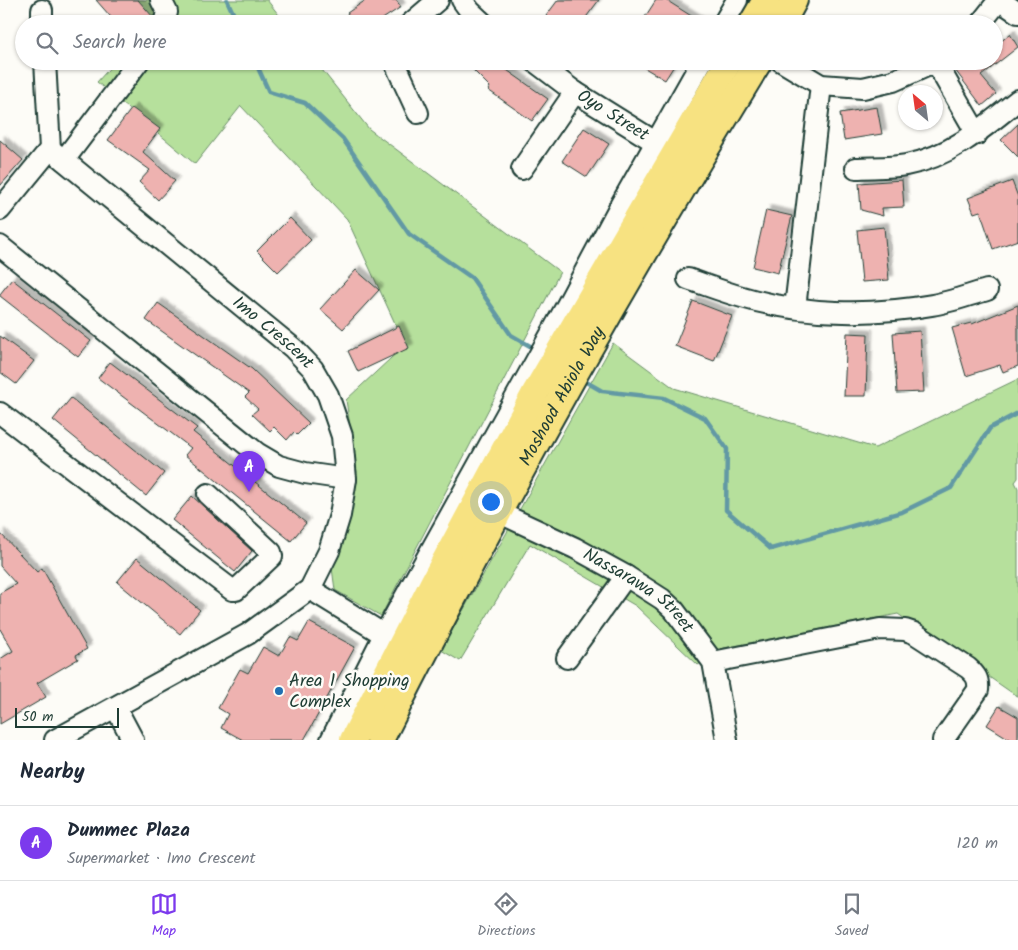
<!DOCTYPE html>
<meta charset="utf-8">
<style>
:root{--surface:#fff;--page:#f6f6f7;--text:#1f2937;--muted:#747a83;--line:#e0e1e3;--accent:#7c3aed}
body{margin:0;font-family:Kalam,sans-serif;background:var(--page);color:var(--text)}
.compass{position:absolute;left:898px;top:85px;width:45px;height:45px;border-radius:50%;background:var(--surface);box-shadow:0 1px 4px #0004;rotate:331deg}
.scale{position:absolute;left:15px;bottom:12px;width:104px;box-sizing:border-box;padding-left:5px;border:2px solid #1f3d34;border-top:0;font-size:14px;line-height:18px;white-space:nowrap;color:#1f3d34;-webkit-text-stroke:4px #fdfcf7;paint-order:stroke}
.you{position:absolute;left:490px;top:501px;width:18px;height:18px;margin:-12px;border:4px solid #fff;border-radius:50%;background:#1a73e8;box-shadow:0 0 0 8px #1a73e833}
.badge{display:grid;place-items:center;width:32px;height:32px;border-radius:50%;background:var(--accent);color:#fff;font-size:16px;font-weight:700}
.pin{position:absolute;translate:-50% -41px;filter:drop-shadow(0 1px 2px #0008)}
.pin::after{content:'';position:absolute;top:26px;width:18px;height:15px;background:inherit;clip-path:polygon(0 0,100% 0,50% 100%)}
.list{margin:0;padding:0;list-style:none}
h2{display:flex;justify-content:space-between;align-items:center;height:65px;margin:0;padding:0 20px;font-size:21px}
h2 small{font-size:16px;font-weight:400;color:var(--muted)}
.list li{display:grid;grid-template-columns:32px 1fr auto;gap:15px;align-items:center;box-sizing:border-box;height:75px;padding:0 20px;border-top:1px solid var(--line)}
.list b{display:block;font-size:19px;white-space:nowrap}
.list p{margin:0;font-size:16px;white-space:nowrap;color:var(--muted)}
.list em{font-size:16px;font-style:normal;color:var(--muted)}
.icon{flex:none;width:28px;height:28px;fill:none;stroke:currentColor;stroke-width:2;stroke-linecap:round;stroke-linejoin:round}
.map{position:relative;flex:none;width:1018px;height:740px;overflow:hidden}
.search{position:absolute;background:var(--surface);box-shadow:0 1px 4px #0004;left:15px;right:15px;top:15px;height:55px;display:flex;align-items:center;gap:12px;box-sizing:border-box;padding:0 18px;border-radius:28px;color:var(--muted);font-size:19px}
.sheet{height:140px;background:var(--surface)}
nav{display:flex;justify-content:space-around;align-items:center;box-sizing:border-box;height:70px;border-top:1px solid var(--line);background:var(--surface);font-size:14px;color:var(--muted)}
nav a{display:grid;justify-items:center;gap:2px}
nav .on{color:var(--accent)}
.map>svg:first-child{display:block}
.green{fill:#b6e09c;stroke:#6a8e68}
.lines{fill:none;stroke-linecap:round;stroke-linejoin:round}
.stream{stroke:#6299a4;stroke-width:4.5}
.building{fill:#eeb2b0;stroke:#1f3d34;filter:url(#shadow)}
.minor-casing{stroke:#1f3d34;stroke-width:24}
.major-casing{stroke:#1f3d34;stroke-width:30}
.minor{stroke:#fdfcf7;stroke-width:20}
.major{stroke:#f7e281;stroke-width:26}
.poi-dot{fill:#1f6fb2;stroke:#fdfcf7;stroke-width:2}
.labels{text-anchor:middle;dominant-baseline:central;stroke-width:5;stroke-linejoin:round;paint-order:stroke}
.street-label{font-size:18px;fill:#1f3d34;stroke:#fdfcf7}
.poi-label{font-size:18px;fill:#1f3d34;stroke:#fdfcf7;text-anchor:start}
</style>
<div class="map">
<svg width="1018" height="740" viewBox="0 0 1018 740">
<defs>
<filter id="shadow"><feDropShadow dx="4.5" dy="-4.5" stdDeviation="1" flood-color="#0004"/></filter>
</defs>
<rect width="100%" height="100%" fill="#fdfcf7"/>
<filter id="ink" filterUnits="userSpaceOnUse"><feTurbulence type="fractalNoise" baseFrequency=".02" numOctaves="2"/><feDisplacementMap in="SourceGraphic" scale="10" xChannelSelector="R" yChannelSelector="G"/><feConvolveMatrix kernelMatrix="1 2 1 2 8 2 1 2 1" color-interpolation-filters="sRGB"/></filter>
<g filter="url(#ink)">
<g class="green">
<polygon points="131,0 267,0 286,24 151,24 152,21"/>
<polygon points="116,61 315,61 369,129 560,272 381,616 335,590 332,568 357,472 346,400 405,345 347,219 241,106 195,164 97,82"/>
<polygon points="613,343 674,388 875,448 1018,379 1018,478 1015,482 1018,488 1018,697 898,614 724,648 698,665 636,606 530,544 460,661 441,650"/>
</g>
<g class="lines">
<g class="stream">
<polyline points="227,0 238,24"/>
<polyline points="255,61 269,92 305,103 343,139 409,234 472,278 511,335 537,350"/>
<polyline points="581,379 602,391 664,398 705,418 727,449 726,510 771,549 902,512 951,488 990,428 1018,413"/>
</g>
</g>
<g class="building">
<polygon points="96,0 138,0 153,17 152,24 117,24"/>
<polygon points="366,0 396,0 401,7 375,24 354,24 347,13"/>
<polygon points="558,0 599,0 581,24 557,24 546,16"/>
<polygon points="656,0 666,0 704,24 656,24 645,17"/>
<polygon points="1010,34 1018,47 981,76 996,94 982,106 952,66 958,61 994,61 994,47"/>
<polygon points="464,61 494,61 548,99 532,121 488,90 490,87"/>
<polygon points="633,61 677,61 665,80"/>
<polygon points="877,107 882,134 844,140 840,113"/>
<polygon points="132,108 160,129 143,152 175,181 158,200 139,182 150,170 108,140"/>
<polygon points="1018,124 1018,157 1001,140"/>
<polygon points="584,128 609,144 587,177 562,161"/>
<polygon points="0,140 23,160 0,186"/>
<polygon points="902,180 904,207 882,208 883,216 861,210 859,183"/>
<polygon points="1012,181 1018,197 1018,240 993,249 980,211 974,213 968,198"/>
<polygon points="766,210 792,216 778,273 753,267"/>
<polygon points="290,218 311,240 278,272 257,251"/>
<polygon points="884,227 889,280 862,282 857,230"/>
<polygon points="356,270 379,290 343,329 320,309"/>
<polygon points="12,279 91,341 78,357 0,296 0,294"/>
<polygon points="693,301 732,316 714,361 675,346"/>
<polygon points="158,303 252,369 309,423 297,435 294,432 287,440 274,427 270,431 252,414 258,409 245,397 249,393 146,320"/>
<polygon points="1018,305 1018,366 1003,372 1000,365 966,376 952,328 971,323 972,324"/>
<polygon points="399,326 409,348 358,372 348,351"/>
<polygon points="920,331 924,392 897,393 893,333"/>
<polygon points="847,333 868,334 866,396 844,396"/>
<polygon points="0,336 34,361 16,384 0,372"/>
<polygon points="110,362 197,428 193,432 306,523 291,541 185,455 191,448 98,378"/>
<polygon points="71,398 164,473 146,496 53,420"/>
<polygon points="192,496 252,551 235,572 172,520"/>
<polygon points="0,533 37,572 42,568 87,649 76,655 78,659 37,683 46,697 0,724 0,659 13,651 0,629 0,593 16,584 0,566"/>
<polygon points="137,558 200,610 180,634 117,582"/>
<polygon points="309,622 355,647 304,740 243,740 221,728 228,714 218,708 240,669 248,673 263,647 279,656 290,637 298,641"/>
<polygon points="999,706 1018,717 1018,740 1011,740 987,725"/>
</g>
<g class="lines">
<g class="minor-casing">
<g id="minor">
<polyline points="161,0 167,12 164,24"/>
<polyline points="462,0 470,11 484,24"/>
<polyline points="42,10 42,24"/>
<polyline points="410,24 438,0"/>
<polyline points="723,24 737,0"/>
<polyline points="980,24 999,0 1018,13"/>
<polyline points="394,61 418,113"/>
<path id="s1" d="M534 61 575 92 668 150"/>
<polyline points="781,61 821,85 863,88 893,81 938,61"/>
<polyline points="936,63 977,134"/>
<path id="s2" d="M50 149 293 348 313 369 328 395 342 436 346 479 340 515 329 551 310 589 248 634 55 740"/>
<polyline points="64,160 139,61"/>
<path d="M856 168C873 167 890 168 906 165 950 157 985 127 1018 100"/>
<polyline points="522,169 575,92"/>
<polyline points="0,210 50,149 45,61"/>
<polyline points="0,246 257,453 279,466 305,473 346,479"/>
<path d="M688 279C706 285 724 292 742 297 802 315 870 316 932 305 950 302 969 295 987 290"/>
<polyline points="795,308 821,85"/>
<polyline points="0,413 232,590 236,590 272,556 271,552 208,494"/>
<path id="s3" d="M487 507 575 548 626 576 662 599 674 610 713 662 727 740"/>
<polyline points="310,589 396,642"/>
<polyline points="567,658 626,576"/>
<path d="M713 662 880 629 905 630 914 633 968 668C976 675 979 679 978 690L943 740"/>
<polyline points="116,708 133,740"/>
<polyline points="331,740 384,635 567,305 620,206 702,61"/>
</g>
</g>
<g class="major-casing">
<g id="major">
<polyline points="752,24 766,0"/>
<polyline points="781,24 794,0"/>
<polyline points="353,740 433,583 536,391 729,61"/>
<path id="s4" d="M380 740C496 508 623 282 759 61"/>
</g>
</g>
<use href="#minor" class="minor"/>
<use href="#major" class="major"/>
</g>
</g>
<circle class="poi-dot" cx="279" cy="691" r="5"/>
<g class="labels">
<g class="street-label">
<text stroke="none"><textPath href="#s1" startOffset="96">Oyo Street</textPath></text>
<text stroke="none"><textPath href="#s2" startOffset="289">Imo Crescent</textPath></text>
<text stroke="none"><textPath href="#s4" startOffset="389">Moshood Abiola Way</textPath></text>
<text stroke="none"><textPath href="#s3" startOffset="174">Nassarawa Street</textPath></text>
</g>
<g class="poi-label">
<text x="289" y="681">Area 1 Shopping<tspan x="289" dy="21">Complex</tspan></text>
</g>
</g>
</svg>
<svg class="compass" viewBox="-18 -18 36 36"><path d="M0-13l5 13h-10z" fill="#e53935"/><path d="M0 13l5-13h-10z" fill="#747a83"/></svg>
<div class="scale">50 m</div>
<div class="you"></div>
<div class="pin badge" style="left:249px;top:492px">A</div>
<div class="search"><svg class="icon" aria-label="search" viewBox="0 0 24 24"><circle cx="10" cy="10" r="6"/><path d="M15 15l6 6"/></svg>Search here</div>
</div>
<section class="sheet">
<h2>Nearby<small></small></h2>
<ul class="list">
<li><span class="badge">A</span><div><b>Dummec Plaza</b><p>Supermarket · Imo Crescent</p></div><em>120 m</em></li>
</ul>
</section>
<nav>
<a class="on"><svg class="icon" aria-label="map" viewBox="0 0 24 24"><path d="M3 6l6-2 6 2 6-2v14l-6 2-6-2-6 2zM9 4v14M15 6v14"/></svg>Map</a>
<a><svg class="icon" aria-label="directions" viewBox="0 0 24 24"><path d="M12 3l9 9-9 9-9-9zM9 14v-3h6M13 9l2 2-2 2"/></svg>Directions</a>
<a><svg class="icon" aria-label="saved" viewBox="0 0 24 24"><path d="M7 4h10v16l-5-4-5 4z"/></svg>Saved</a>
</nav>
